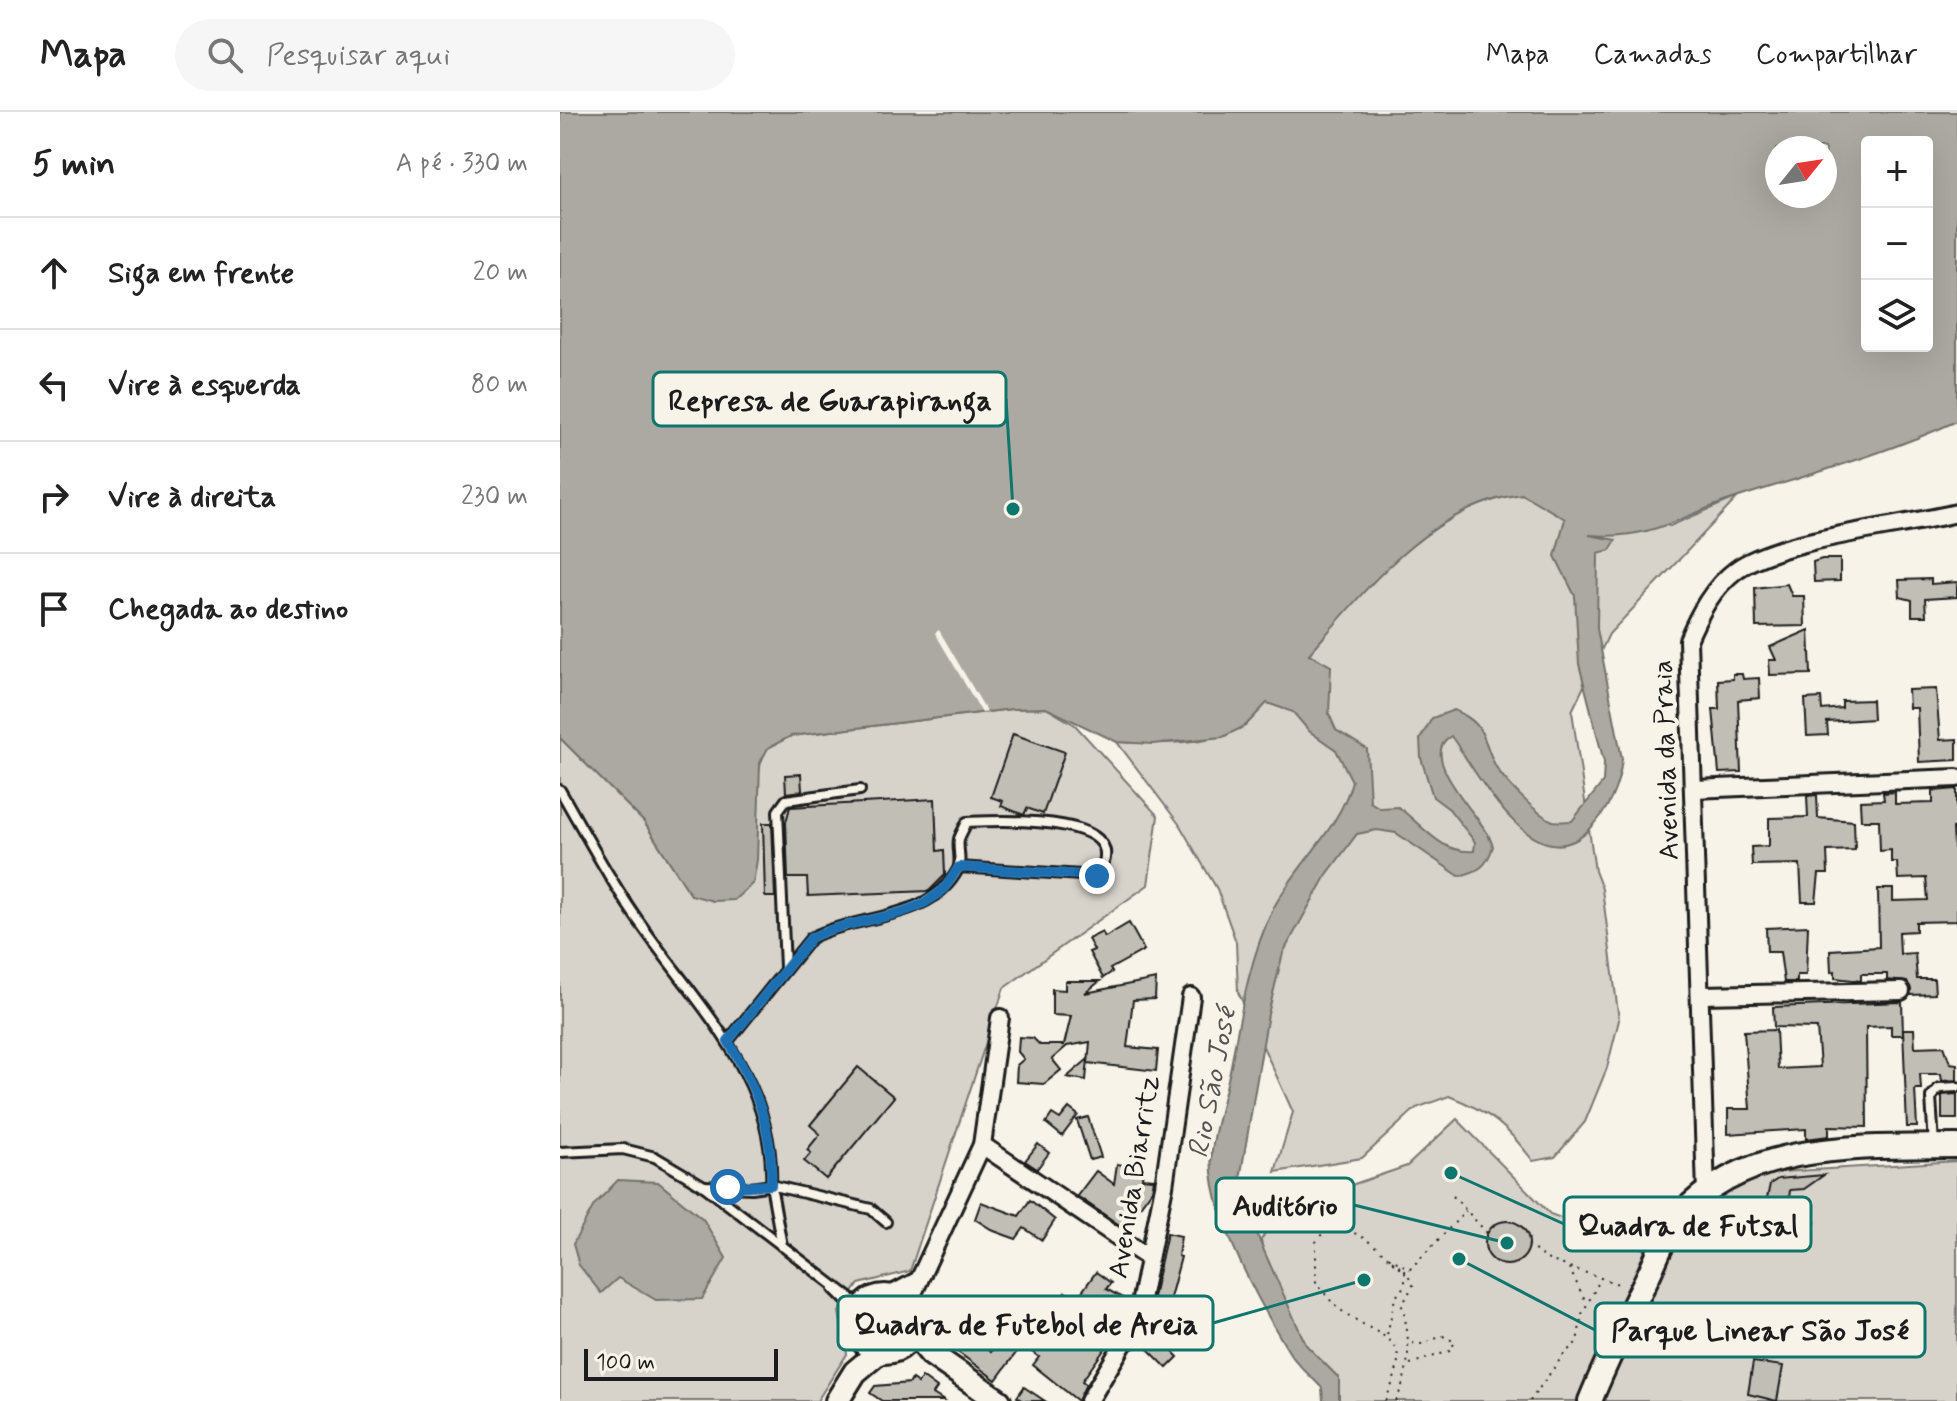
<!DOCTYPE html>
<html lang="pt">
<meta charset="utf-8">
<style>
:root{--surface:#fff;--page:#f6f6f6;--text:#222;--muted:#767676;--line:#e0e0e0}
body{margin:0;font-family:Mynerve,sans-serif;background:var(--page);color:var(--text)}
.controls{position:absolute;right:24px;top:24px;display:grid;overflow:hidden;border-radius:8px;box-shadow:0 8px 32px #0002}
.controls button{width:72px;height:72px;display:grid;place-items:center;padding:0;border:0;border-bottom:2px solid var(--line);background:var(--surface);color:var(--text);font:40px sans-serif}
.compass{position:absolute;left:1205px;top:24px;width:72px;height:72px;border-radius:50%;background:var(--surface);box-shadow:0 8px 32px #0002;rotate:60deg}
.scale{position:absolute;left:24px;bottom:20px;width:194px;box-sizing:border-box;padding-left:8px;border:4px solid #1c1c1c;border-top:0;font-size:22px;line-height:28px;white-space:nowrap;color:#1c1c1c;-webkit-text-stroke:6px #f7f3e8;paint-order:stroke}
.stop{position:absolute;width:24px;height:24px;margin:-18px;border:6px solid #1f6fb2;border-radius:50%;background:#fff}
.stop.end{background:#1f6fb2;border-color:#fff;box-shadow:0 2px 8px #0008}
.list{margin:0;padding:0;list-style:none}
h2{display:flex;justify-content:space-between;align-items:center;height:104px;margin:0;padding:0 32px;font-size:34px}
h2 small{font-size:26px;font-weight:400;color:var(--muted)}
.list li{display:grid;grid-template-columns:52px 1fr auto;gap:24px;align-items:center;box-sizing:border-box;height:112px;padding:0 32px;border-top:2px solid var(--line)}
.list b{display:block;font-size:30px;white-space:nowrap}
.list em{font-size:26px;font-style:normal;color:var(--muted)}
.icon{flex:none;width:44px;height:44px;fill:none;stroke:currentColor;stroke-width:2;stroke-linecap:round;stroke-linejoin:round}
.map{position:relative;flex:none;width:1397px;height:1289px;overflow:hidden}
header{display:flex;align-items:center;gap:48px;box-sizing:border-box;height:112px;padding:0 40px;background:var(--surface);border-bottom:2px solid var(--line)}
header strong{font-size:38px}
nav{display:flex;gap:44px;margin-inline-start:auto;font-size:28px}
.search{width:560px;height:72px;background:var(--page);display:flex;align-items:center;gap:20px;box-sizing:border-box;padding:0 28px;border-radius:44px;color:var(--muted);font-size:30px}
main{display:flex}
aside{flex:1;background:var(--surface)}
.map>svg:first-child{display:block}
.green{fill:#d7d3cb;stroke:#7a7874;stroke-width:2}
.water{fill:#aca9a2;stroke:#72716c;stroke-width:2;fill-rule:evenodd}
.pier{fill:#f7f3e8}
.building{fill:#c0beb5;stroke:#1c1c1c;stroke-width:2}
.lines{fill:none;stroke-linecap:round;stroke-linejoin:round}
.service-casing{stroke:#1c1c1c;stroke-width:14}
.minor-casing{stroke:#1c1c1c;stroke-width:22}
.secondary-casing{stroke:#1c1c1c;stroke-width:28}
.path{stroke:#1c1c1c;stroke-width:2;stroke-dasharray:2 6;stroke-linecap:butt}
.service{stroke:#f7f3e8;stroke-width:8}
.minor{stroke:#f7f3e8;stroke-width:16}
.secondary{stroke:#f7f3e8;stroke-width:22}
.route{stroke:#1f6fb2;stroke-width:10}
.labels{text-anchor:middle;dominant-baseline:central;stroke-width:8;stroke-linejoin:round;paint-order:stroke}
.street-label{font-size:28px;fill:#1c1c1c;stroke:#f7f3e8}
.water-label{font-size:30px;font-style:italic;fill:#565452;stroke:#f7f3e8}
.leader{fill:none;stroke:#0f766e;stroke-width:3}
.callout-dot{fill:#0f766e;stroke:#f7f3e8;stroke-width:3}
.callout{fill:#f7f3e8;stroke:#0f766e;stroke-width:3}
.callout-label{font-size:30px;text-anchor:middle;font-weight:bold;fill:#1c1c1c}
</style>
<header>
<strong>Mapa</strong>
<div class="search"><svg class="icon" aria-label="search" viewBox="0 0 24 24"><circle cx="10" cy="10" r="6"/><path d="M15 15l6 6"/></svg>Pesquisar aqui</div>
<nav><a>Mapa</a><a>Camadas</a><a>Compartilhar</a></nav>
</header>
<main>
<aside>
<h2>5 min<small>A pé · 330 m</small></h2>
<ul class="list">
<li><svg class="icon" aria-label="ahead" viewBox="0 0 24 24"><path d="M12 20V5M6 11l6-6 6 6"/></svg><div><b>Siga em frente</b></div><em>20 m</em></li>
<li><svg class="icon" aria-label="left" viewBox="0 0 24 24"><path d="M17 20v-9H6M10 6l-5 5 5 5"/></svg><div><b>Vire à esquerda</b></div><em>80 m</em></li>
<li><svg class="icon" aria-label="right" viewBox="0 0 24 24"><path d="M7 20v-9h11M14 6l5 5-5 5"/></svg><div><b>Vire à direita</b></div><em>230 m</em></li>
<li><svg class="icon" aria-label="arrive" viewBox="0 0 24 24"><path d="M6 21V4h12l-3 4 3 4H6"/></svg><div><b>Chegada ao destino</b></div></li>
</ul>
</aside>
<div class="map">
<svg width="1397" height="1289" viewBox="0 0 1397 1289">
<rect width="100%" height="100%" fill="#f7f3e8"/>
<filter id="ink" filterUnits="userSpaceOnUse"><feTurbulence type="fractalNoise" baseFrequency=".0125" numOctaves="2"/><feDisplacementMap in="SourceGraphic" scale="16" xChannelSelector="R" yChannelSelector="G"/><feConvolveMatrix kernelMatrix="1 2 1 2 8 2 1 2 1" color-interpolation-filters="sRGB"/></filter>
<g filter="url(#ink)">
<g class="green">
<path d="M962 382 984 393 1110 414 1178 385 1049 522 1012 599 1035 759 1042 777 1059 908 1047 956 1025 1010 995 1045 973 1049C947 1014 930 1000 889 984L856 996 802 1046 715 1060 733 1000 678 880 676 830 657 777 619 712 557 630C601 632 645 634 685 614 761 535 846 396 962 382Z"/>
<path d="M486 596 515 613 598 704 588 773 444 876 350 1159 299 1172 279 1200 287 1242 257 1289H0V626L84 710 131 783 193 771C198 743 191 652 208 635 214 630 224 627 231 624L452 597Z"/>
<polygon points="897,1007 990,1102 1095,1141 1025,1289 774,1289 706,1152 701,1128 710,1113 762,1083 847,1054"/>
<polygon points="1397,1049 1397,1289 1035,1289 1135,1092 1203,1061"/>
</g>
<g class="water">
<path d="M0 0H1397V309C1327 341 1255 361 1182 384 1124 401 1095 429 1029 423L1056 428 1050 438 1038 441 1037 517 1062 647C1059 675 1049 698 1029 718 974 773 916 658 891 624 857 643 916 701 928 722L933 734C927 755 919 759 899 764L836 721 817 718 797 722 765 765 723 841 708 902 680 1067 700 1130 746 1233 779 1266V1289H763L762 1276C752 1265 737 1253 729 1240 700 1192 645 1095 652 1038 656 1007 668 975 673 943 682 893 691 843 713 797 736 752 780 717 792 669L776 638 749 619 733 600 707 591 685 614 663 625 593 632 557 630 486 596 452 597 231 624 208 636 200 651 197 748 193 771 174 788 153 789 131 783 84 710 0 626ZM1307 30H1367V234H1307ZM1217 36H1265V84H1217ZM962 382 1005 407 995 444 1015 484 1019 552 1044 650 1043 670 1012 709C1007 709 998 710 993 709 977 703 941 666 934 651 921 623 926 612 894 598L872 606 860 627 861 646 873 685 889 697 915 730 914 739C880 742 862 712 838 695L820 696 810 690 807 637 776 618 769 602 771 554 749 542C806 477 871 393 962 382Z"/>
<polygon points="58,1068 98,1070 143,1107 166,1146 142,1187 96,1188 58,1166 41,1181 19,1153 13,1132 34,1093"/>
</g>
<polygon class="pier" points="379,518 427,600 422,601 375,521"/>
<g class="building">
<polygon points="1262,447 1280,447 1280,469 1254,470 1253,450"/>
<polygon points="1371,467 1371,472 1397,470 1397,485 1365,487 1366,504 1352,504 1352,488 1340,485 1339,468"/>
<polygon points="1227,472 1232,484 1244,484 1245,514 1196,515 1195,476"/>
<polygon points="1249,518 1251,562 1210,563 1209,548 1216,548 1210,535"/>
<polygon points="1173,562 1182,562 1183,567 1199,566 1200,586 1178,588 1181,660 1159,661 1153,597 1159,597 1158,568 1173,567"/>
<polygon points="1376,577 1380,628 1397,627 1397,648 1359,650 1357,596 1349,596 1348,578"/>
<polygon points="1261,586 1262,598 1282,596 1282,589 1312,588 1313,607 1267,610 1268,623 1247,624 1245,587"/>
<polygon points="453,622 505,640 483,702 467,696 464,703 441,694 443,689 431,685"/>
<polygon points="241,662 242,679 226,681 225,663"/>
<polygon points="1397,677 1397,716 1393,716 1394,736 1397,736 1397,809 1356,810 1356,819 1339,820 1340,842 1355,841 1357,867 1374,867 1375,882 1351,883 1347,870 1327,868 1327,862 1301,862 1301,869 1275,866 1275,859 1271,860 1270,838 1319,835 1318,777 1333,777 1333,789 1368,788 1366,766 1338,767 1337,750 1331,750 1331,738 1320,739 1319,708 1301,708 1300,689 1324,688 1323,681 1335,680 1335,692 1373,691 1373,679"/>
<polygon points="1257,683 1258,706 1294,709 1295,738 1267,739 1268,762 1259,762 1256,790 1242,790 1240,752 1192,753 1191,735 1209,734 1209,706 1248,705 1247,684"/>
<polygon points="375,687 377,739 384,738 385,763 369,779 248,784 247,766 228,766 226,710 230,695"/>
<polygon points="203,711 212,711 215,785 205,785"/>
<polygon points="569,811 584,838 550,857 552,860 543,866 529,840 534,838 528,827 542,820 545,825"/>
<polygon points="1248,814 1246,863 1237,863 1237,870 1224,870 1220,840 1207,840 1206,816"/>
<polygon points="596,867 595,887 573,888 567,935 598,938 596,959 528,951 530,930 507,934 492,947 501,958 484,972 456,970 457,953 464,947 458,940 459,925 473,926 480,933 504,933 511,904 492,903 492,877 505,878 505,869 540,869 525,881"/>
<polygon points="1342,890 1343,923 1331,923 1331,914 1306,915 1307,1015 1269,1014 1269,1024 1246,1027 1246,1017 1168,1022 1168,997 1190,997 1184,919 1216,918 1218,957 1260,955 1257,916 1214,915 1213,895"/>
<polygon points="1343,917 1354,917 1355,935 1384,934 1390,951 1397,952 1397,968 1382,969 1381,962 1360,962 1361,977 1355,977 1357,1015 1347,1015"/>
<polygon points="528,947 526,968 507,965"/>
<polygon points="298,955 334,985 266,1067 244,1049 251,1041 247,1038 260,1022 250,1013"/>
<polygon points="1397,982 1397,1007 1382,1007 1382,983"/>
<polygon points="509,996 518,1003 502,1024 486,1011 492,1002 500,1007"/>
<polygon points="528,1005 541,1045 530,1048 517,1008"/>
<polygon points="478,1032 489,1041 477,1057 465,1049"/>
<polygon points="557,1052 583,1056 582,1066 594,1067 592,1078 564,1116 517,1084 536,1059 554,1072"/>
<polygon points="1264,1063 1244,1077 1230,1078 1227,1104 1255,1110 1250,1130 1200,1119 1210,1072 1218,1067"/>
<polygon points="470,1088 495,1108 482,1128 464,1116 456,1127 434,1119 415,1107 421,1090 459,1104"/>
<circle cx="947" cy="1131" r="22"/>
<polygon points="607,1121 621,1124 618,1144 621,1145 607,1197 599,1195 593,1219 618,1245 607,1256 581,1230 573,1237 595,1195 591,1194"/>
<polygon points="536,1160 551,1171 546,1177 568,1189 561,1214 522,1269 526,1272 518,1289 473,1253 479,1245 462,1233 436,1268 395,1238 406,1223 431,1240 446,1218 441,1215 455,1195 464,1196 470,1188 487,1205 505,1180 516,1188"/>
<polygon points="1193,1250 1223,1254 1217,1289 1188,1282"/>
<polygon points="362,1265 377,1276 373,1282 384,1289 322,1289 310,1281 315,1274 350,1271 352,1267 358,1271"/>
<polygon points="464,1275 485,1289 463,1289 457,1285"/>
</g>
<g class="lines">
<g class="service-casing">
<g id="service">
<path d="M0 678C27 725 53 774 85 818 141 897 216 969 211 1073L192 1076 144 1074"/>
<polyline points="225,855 218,699 226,688 300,678"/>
<path d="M168 929 251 826C296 802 371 810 398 757 402 748 397 737 399 727 401 721 405 715 407 710 435 709 581 700 537 764L399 755"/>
<polyline points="1374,1033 1371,985 1379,976 1397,975"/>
<polyline points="0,1040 63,1037 95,1045 144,1074 302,1195"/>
<polyline points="222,1134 211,1073 311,1097 326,1110"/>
<polyline points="274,1177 298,1201"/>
</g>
</g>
<g class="minor-casing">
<g id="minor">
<polyline points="1134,677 1397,666"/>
<polyline points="1141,883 1341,879"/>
<polyline points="422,1033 589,1146"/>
<path d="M1146 1081 1128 528C1139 502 1153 475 1176 458 1220 426 1340 415 1397 401"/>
<polyline points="329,1184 359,1168"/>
<polyline points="347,1194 422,1033 440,906"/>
<polyline points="529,1289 571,1219 580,1192 604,1074 631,885"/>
</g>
</g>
<g class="secondary-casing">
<g id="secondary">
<circle cx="325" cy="1212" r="28"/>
<polyline points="352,1219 371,1242 439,1289"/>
<polyline points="277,1289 295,1260 319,1240"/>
<path d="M1030 1289C1048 1245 1068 1204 1089 1162 1098 1143 1106 1119 1121 1103 1188 1028 1306 1035 1397 1034"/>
</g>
</g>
<g class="path">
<polyline points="893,1084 927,1121"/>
<polyline points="968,1133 986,1147 1061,1173"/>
<polyline points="1009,1156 1026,1190"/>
<polyline points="850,1252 890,1239 895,1230 883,1224 861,1232 851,1231"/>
<path d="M825 1289C856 1222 827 1231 782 1199 772 1192 764 1180 756 1171V1130L768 1114C802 1117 820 1139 845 1161V1173L835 1186 827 1223"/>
<path d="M836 1289C851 1256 851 1228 842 1194L853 1173 846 1160 828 1145 850 1157 906 1099"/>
<polyline points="970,1289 1004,1242 1017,1230 1022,1202 1041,1166"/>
</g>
<use href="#service" class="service"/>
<use href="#minor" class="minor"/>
<use href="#secondary" class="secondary"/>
</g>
</g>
<g class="lines" filter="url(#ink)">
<path class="route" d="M168 1075 211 1073C214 1019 196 975 168 929L251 826C290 805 346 810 380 780 388 774 393 763 399 755L537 764"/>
</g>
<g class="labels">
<g class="street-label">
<text transform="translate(1107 648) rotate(-92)">Avenida da Praia</text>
<text transform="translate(575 1065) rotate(-81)">Avenida Biarritz</text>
</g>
<g class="water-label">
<text transform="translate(653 971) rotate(-79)">Rio São José</text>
</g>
</g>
<path class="leader" d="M453 397L446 287M947 1131L794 1093M891 1061L1004 1112M804 1168L653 1211M899 1147L1035 1218"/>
<g class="callout-dot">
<circle cx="453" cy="397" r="8"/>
<circle cx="947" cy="1131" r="8"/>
<circle cx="891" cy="1061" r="8"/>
<circle cx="804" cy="1168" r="8"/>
<circle cx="899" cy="1147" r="8"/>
</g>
<g class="callout">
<rect x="93" y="260" width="353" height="54" rx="8"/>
<rect x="656" y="1066" width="138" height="54" rx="8"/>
<rect x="1004" y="1085" width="247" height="54" rx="8"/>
<rect x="278" y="1184" width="375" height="54" rx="8"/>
<rect x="1035" y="1191" width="330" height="54" rx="8"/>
</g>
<g class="callout-label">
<text x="270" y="298">Represa de Guarapiranga</text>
<text x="725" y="1103">Auditório</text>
<text x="1128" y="1123">Quadra de Futsal</text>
<text x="466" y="1222">Quadra de Futebol de Areia</text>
<text x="1200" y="1228">Parque Linear São José</text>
</g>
</svg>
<div class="controls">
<button>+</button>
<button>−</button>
<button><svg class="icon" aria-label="layers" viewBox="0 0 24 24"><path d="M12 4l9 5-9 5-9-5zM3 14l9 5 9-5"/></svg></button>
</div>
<svg class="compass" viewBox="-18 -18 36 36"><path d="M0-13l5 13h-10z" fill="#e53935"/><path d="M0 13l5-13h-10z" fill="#767676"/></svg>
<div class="scale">100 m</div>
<div class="stop" style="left:168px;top:1075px"></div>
<div class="stop end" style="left:537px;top:764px"></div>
</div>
</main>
